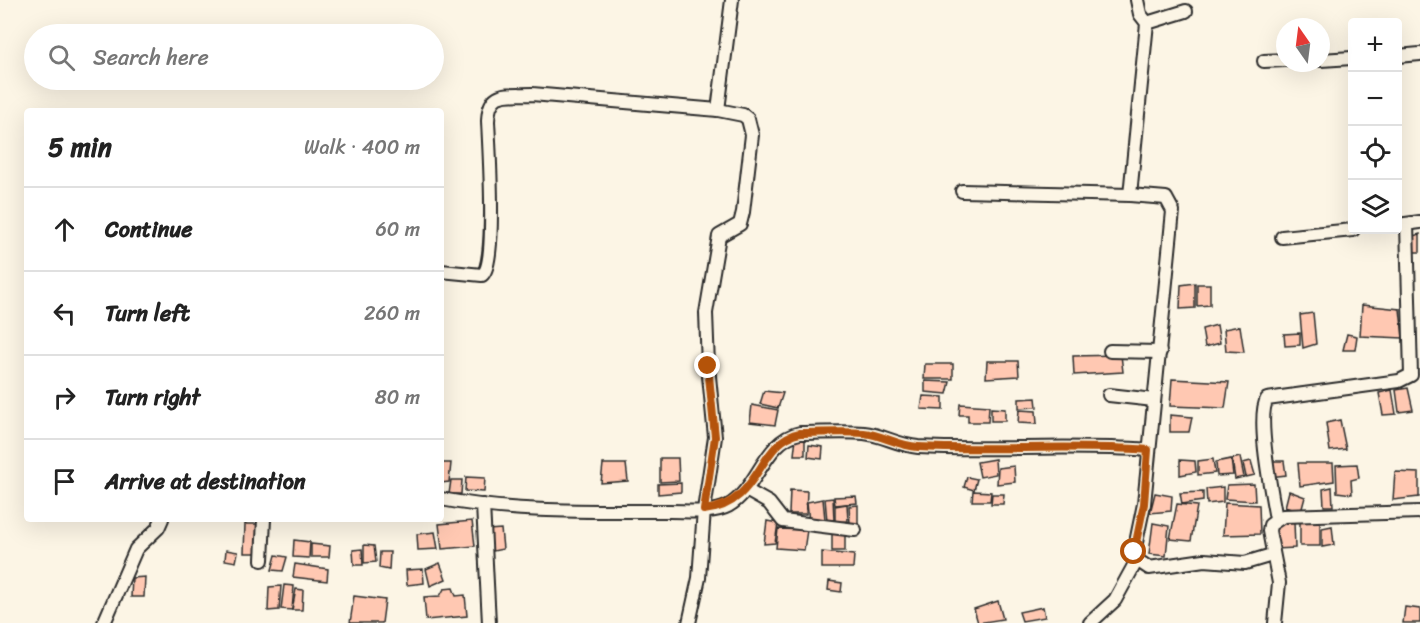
<!DOCTYPE html>
<meta charset="utf-8">
<style>
:root{--surface:#fff;--page:#f6f6f6;--text:#222;--muted:#767676;--line:#e0e0e0}
body{margin:0;font-family:Sriracha,sans-serif;background:var(--page);color:var(--text)}
.controls{position:absolute;right:18px;top:18px;display:grid;overflow:hidden;border-radius:6px;box-shadow:0 6px 24px #0002}
.controls button{width:54px;height:54px;display:grid;place-items:center;padding:0;border:0;border-bottom:2px solid var(--line);background:var(--surface);color:var(--text);font:30px sans-serif}
.compass{position:absolute;left:1276px;top:18px;width:54px;height:54px;border-radius:50%;background:var(--surface);box-shadow:0 6px 24px #0002;rotate:346deg}
.stop{position:absolute;width:18px;height:18px;margin:-14px;border:4px solid #b45309;border-radius:50%;background:#fff}
.stop.end{background:#b45309;border-color:#fff;box-shadow:0 2px 6px #0008}
.list{margin:0;padding:0;list-style:none}
h2{display:flex;justify-content:space-between;align-items:center;height:78px;margin:0;padding:0 24px;font-size:26px}
h2 small{font-size:20px;font-weight:400;color:var(--muted)}
.list li{display:grid;grid-template-columns:39px 1fr auto;gap:18px;align-items:center;box-sizing:border-box;height:84px;padding:0 24px;border-top:2px solid var(--line)}
.list b{display:block;font-size:22px;white-space:nowrap}
.list em{font-size:20px;font-style:normal;color:var(--muted)}
.icon{flex:none;width:33px;height:33px;fill:none;stroke:currentColor;stroke-width:2;stroke-linecap:round;stroke-linejoin:round}
.map{position:relative;flex:none;width:1420px;height:623px;overflow:hidden}
.search{position:absolute;background:var(--surface);box-shadow:0 6px 24px #0002;left:24px;top:24px;width:420px;height:66px;display:flex;align-items:center;gap:15px;box-sizing:border-box;padding:0 21px;border-radius:33px;color:var(--muted);font-size:22px}
.panel{position:absolute;background:var(--surface);box-shadow:0 6px 24px #0002;left:24px;top:108px;width:420px;height:414px;border-radius:6px}
.map>svg:first-child{display:block}
.building{fill:#ffc8b2;stroke:#2b2b2b;stroke-width:1.5}
.lines{fill:none;stroke-linecap:round;stroke-linejoin:round}
.minor-casing{stroke:#2b2b2b;stroke-width:16}
.minor{stroke:#fcf5e5;stroke-width:12}
.route{stroke:#b45309;stroke-width:8}
</style>
<div class="map">
<svg width="1420" height="623" viewBox="0 0 1420 623">
<rect width="100%" height="100%" fill="#fcf5e5"/>
<filter id="ink" filterUnits="userSpaceOnUse"><feTurbulence type="fractalNoise" baseFrequency=".0167" numOctaves="2"/><feDisplacementMap in="SourceGraphic" scale="12" xChannelSelector="R" yChannelSelector="G"/><feConvolveMatrix kernelMatrix="1 2 1 2 8 2 1 2 1" color-interpolation-filters="sRGB"/></filter>
<g filter="url(#ink)">
<g class="building">
<polygon points="1420,234 1420,252 1414,252 1413,236"/>
<polygon points="1195,283 1195,308 1180,309 1181,285"/>
<polygon points="1197,284 1210,284 1210,305 1197,306"/>
<polygon points="1362,305 1400,309 1403,338 1360,336"/>
<polygon points="1313,313 1316,344 1303,348 1300,315"/>
<polygon points="1217,325 1220,343 1205,347 1202,329"/>
<polygon points="1240,326 1244,352 1226,351 1224,329"/>
<polygon points="1300,333 1300,345 1285,346 1284,334"/>
<polygon points="1347,334 1357,336 1355,350 1343,350"/>
<polygon points="1121,355 1123,372 1074,375 1073,356"/>
<polygon points="987,361 1018,361 1019,376 986,378"/>
<polygon points="925,364 953,364 953,379 924,379"/>
<polygon points="1172,379 1229,382 1225,408 1170,406"/>
<polygon points="925,381 950,382 947,394 925,392"/>
<polygon points="1408,388 1413,410 1399,412 1396,390"/>
<polygon points="1392,390 1396,414 1383,415 1379,393"/>
<polygon points="764,391 783,393 778,408 760,404"/>
<polygon points="923,396 943,397 943,410 921,409"/>
<polygon points="1036,398 1037,407 1019,408 1019,399"/>
<polygon points="960,404 989,406 988,422 968,422 968,415 959,415"/>
<polygon points="752,405 778,410 775,425 750,422"/>
<polygon points="991,408 1005,409 1005,421 991,421"/>
<polygon points="1019,410 1036,411 1037,424 1018,423"/>
<polygon points="1170,415 1192,417 1189,432 1170,432"/>
<polygon points="1340,420 1346,449 1330,451 1326,423"/>
<polygon points="796,437 805,439 805,455 794,455"/>
<polygon points="809,445 823,447 822,459 808,457"/>
<polygon points="1240,457 1244,477 1235,479 1232,459"/>
<polygon points="660,458 678,458 679,481 660,482"/>
<polygon points="995,459 996,474 980,477 977,462"/>
<polygon points="1213,459 1215,473 1198,475 1198,461"/>
<polygon points="1231,459 1233,475 1217,476 1216,462"/>
<polygon points="1180,460 1195,461 1196,472 1180,475"/>
<polygon points="1251,461 1255,475 1246,477 1243,463"/>
<polygon points="1268,461 1284,461 1286,475 1270,477"/>
<polygon points="441,463 451,463 449,482 441,483"/>
<polygon points="1298,463 1333,463 1334,481 1300,486"/>
<polygon points="603,464 626,464 628,481 601,483"/>
<polygon points="1357,464 1359,478 1351,480 1352,494 1337,492 1336,465"/>
<polygon points="1014,466 1015,482 997,484 998,468"/>
<polygon points="1395,472 1419,473 1419,497 1393,500"/>
<polygon points="466,477 485,478 484,492 465,491"/>
<polygon points="967,477 977,479 974,490 964,487"/>
<polygon points="451,480 462,480 461,494 449,494"/>
<polygon points="681,483 681,492 658,494 658,484"/>
<polygon points="1254,484 1255,501 1225,499 1227,485"/>
<polygon points="1223,487 1223,502 1207,504 1206,489"/>
<polygon points="1332,487 1333,506 1324,506 1323,489"/>
<polygon points="790,490 807,491 806,514 789,514"/>
<polygon points="973,491 991,492 990,501 972,501"/>
<polygon points="1289,491 1305,497 1301,512 1285,507"/>
<polygon points="1203,492 1203,501 1182,504 1180,493"/>
<polygon points="1155,493 1172,496 1171,511 1150,513"/>
<polygon points="992,494 1004,494 1003,504 991,504"/>
<polygon points="856,496 857,503 835,505 834,497"/>
<polygon points="833,498 834,520 827,521 825,499"/>
<polygon points="823,499 825,519 809,522 807,502"/>
<polygon points="1225,503 1259,505 1260,534 1223,535"/>
<polygon points="847,504 848,521 835,522 835,506"/>
<polygon points="1177,504 1197,506 1191,541 1170,539"/>
<polygon points="858,505 858,523 850,524 849,506"/>
<polygon points="472,521 475,546 442,549 439,524"/>
<polygon points="767,521 778,523 775,543 764,544"/>
<polygon points="1294,522 1295,548 1275,549 1272,525"/>
<rect x="1300" y="522" width="20" height="24"/>
<polygon points="1153,523 1169,526 1166,556 1149,554"/>
<polygon points="245,524 260,524 261,553 244,553"/>
<polygon points="1332,526 1334,545 1322,547 1322,528"/>
<polygon points="501,529 503,549 488,552 488,530"/>
<polygon points="778,529 807,530 804,550 776,548"/>
<polygon points="435,532 438,549 418,550 417,534"/>
<polygon points="832,534 845,535 845,551 832,551"/>
<polygon points="294,540 310,542 309,558 293,557"/>
<polygon points="311,544 330,546 329,557 311,557"/>
<polygon points="364,545 374,546 376,562 364,563"/>
<polygon points="362,549 363,565 354,565 353,550"/>
<polygon points="226,550 238,552 236,562 225,560"/>
<polygon points="380,552 390,552 389,570 379,568"/>
<polygon points="822,552 854,555 853,568 822,568"/>
<polygon points="276,555 287,557 283,571 272,570"/>
<polygon points="440,563 446,579 430,586 426,569"/>
<polygon points="295,564 328,569 327,581 293,577"/>
<polygon points="423,569 424,583 407,585 406,570"/>
<polygon points="145,577 144,597 131,597 132,578"/>
<polygon points="829,581 842,583 841,592 828,590"/>
<polygon points="284,585 294,586 292,610 281,609"/>
<polygon points="281,586 279,610 268,611 269,587"/>
<polygon points="453,588 456,596 465,595 467,616 426,620 424,597 440,596 444,589"/>
<polygon points="296,589 303,590 302,610 292,610"/>
<polygon points="354,596 385,600 382,623 350,623"/>
<polygon points="998,601 1003,619 978,623 974,609"/>
<polygon points="1043,607 1045,617 1022,621 1019,612"/>
<polygon points="1405,607 1420,609 1420,623 1403,623"/>
</g>
<g class="lines">
<g class="minor-casing">
<g id="minor">
<polyline points="1137,0 1140,14 1147,23 1130,195 1166,198 1173,211 1144,504 1134,552 1137,560 1149,568 1204,560 1245,563 1272,555"/>
<polyline points="1147,23 1186,11"/>
<polyline points="1398,56 1420,54"/>
<polyline points="1321,60 1352,58"/>
<polyline points="1264,61 1285,60"/>
<polyline points="718,110 732,0"/>
<polyline points="962,191 1130,195"/>
<polyline points="1398,225 1420,222"/>
<polyline points="1282,237 1353,230"/>
<path d="M441 271 482 275C497 265 489 144 488 121 489 89 506 95 532 94L718 110 743 115 748 119 752 135 743 212 740 224 719 236 706 313 708 366 715 437 704 510 699 578 689 623"/>
<polyline points="1110,351 1160,352"/>
<polyline points="1109,395 1154,400"/>
<polyline points="746,490 769,503 783,521 855,530"/>
<path d="M441 499C514 513 591 511 664 511 683 510 711 515 728 506 758 489 764 440 800 433 821 433 843 431 864 433 883 435 897 445 918 447 995 451 1071 444 1148 450"/>
<polyline points="483,505 489,623"/>
<path d="M1276 519C1272 496 1256 417 1267 399L1399 381 1411 375 1407 224"/>
<polyline points="262,560 264,519"/>
<polyline points="104,623 136,549 158,528 162,519"/>
<polyline points="1090,623 1115,600 1137,560"/>
<polyline points="1275,623 1279,583 1269,531 1270,525 1283,516 1420,512"/>
</g>
</g>
<use href="#minor" class="minor"/>
</g>
</g>
<g class="lines" filter="url(#ink)">
<path class="route" d="M708 366 715 437 704 510C762 504 757 441 800 433 821 433 843 431 864 433 883 435 898 446 918 447 995 451 1071 444 1148 450L1144 504 1134 552"/>
</g>
</svg>
<div class="controls">
<button>+</button>
<button>−</button>
<button><svg class="icon" aria-label="locate" viewBox="0 0 24 24"><circle cx="12" cy="12" r="6"/><path d="M12 2v4M12 18v4M2 12h4M18 12h4"/></svg></button>
<button><svg class="icon" aria-label="layers" viewBox="0 0 24 24"><path d="M12 4l9 5-9 5-9-5zM3 14l9 5 9-5"/></svg></button>
</div>
<svg class="compass" viewBox="-18 -18 36 36"><path d="M0-13l5 13h-10z" fill="#e53935"/><path d="M0 13l5-13h-10z" fill="#767676"/></svg>
<div class="stop" style="left:1134px;top:552px"></div>
<div class="stop end" style="left:708px;top:366px"></div>
<div class="search"><svg class="icon" aria-label="search" viewBox="0 0 24 24"><circle cx="10" cy="10" r="6"/><path d="M15 15l6 6"/></svg>Search here</div>
<section class="panel">
<h2>5 min<small>Walk · 400 m</small></h2>
<ul class="list">
<li><svg class="icon" aria-label="ahead" viewBox="0 0 24 24"><path d="M12 20V5M6 11l6-6 6 6"/></svg><div><b>Continue</b></div><em>60 m</em></li>
<li><svg class="icon" aria-label="left" viewBox="0 0 24 24"><path d="M17 20v-9H6M10 6l-5 5 5 5"/></svg><div><b>Turn left</b></div><em>260 m</em></li>
<li><svg class="icon" aria-label="right" viewBox="0 0 24 24"><path d="M7 20v-9h11M14 6l5 5-5 5"/></svg><div><b>Turn right</b></div><em>80 m</em></li>
<li><svg class="icon" aria-label="arrive" viewBox="0 0 24 24"><path d="M6 21V4h12l-3 4 3 4H6"/></svg><div><b>Arrive at destination</b></div></li>
</ul>
</section>
</div>
